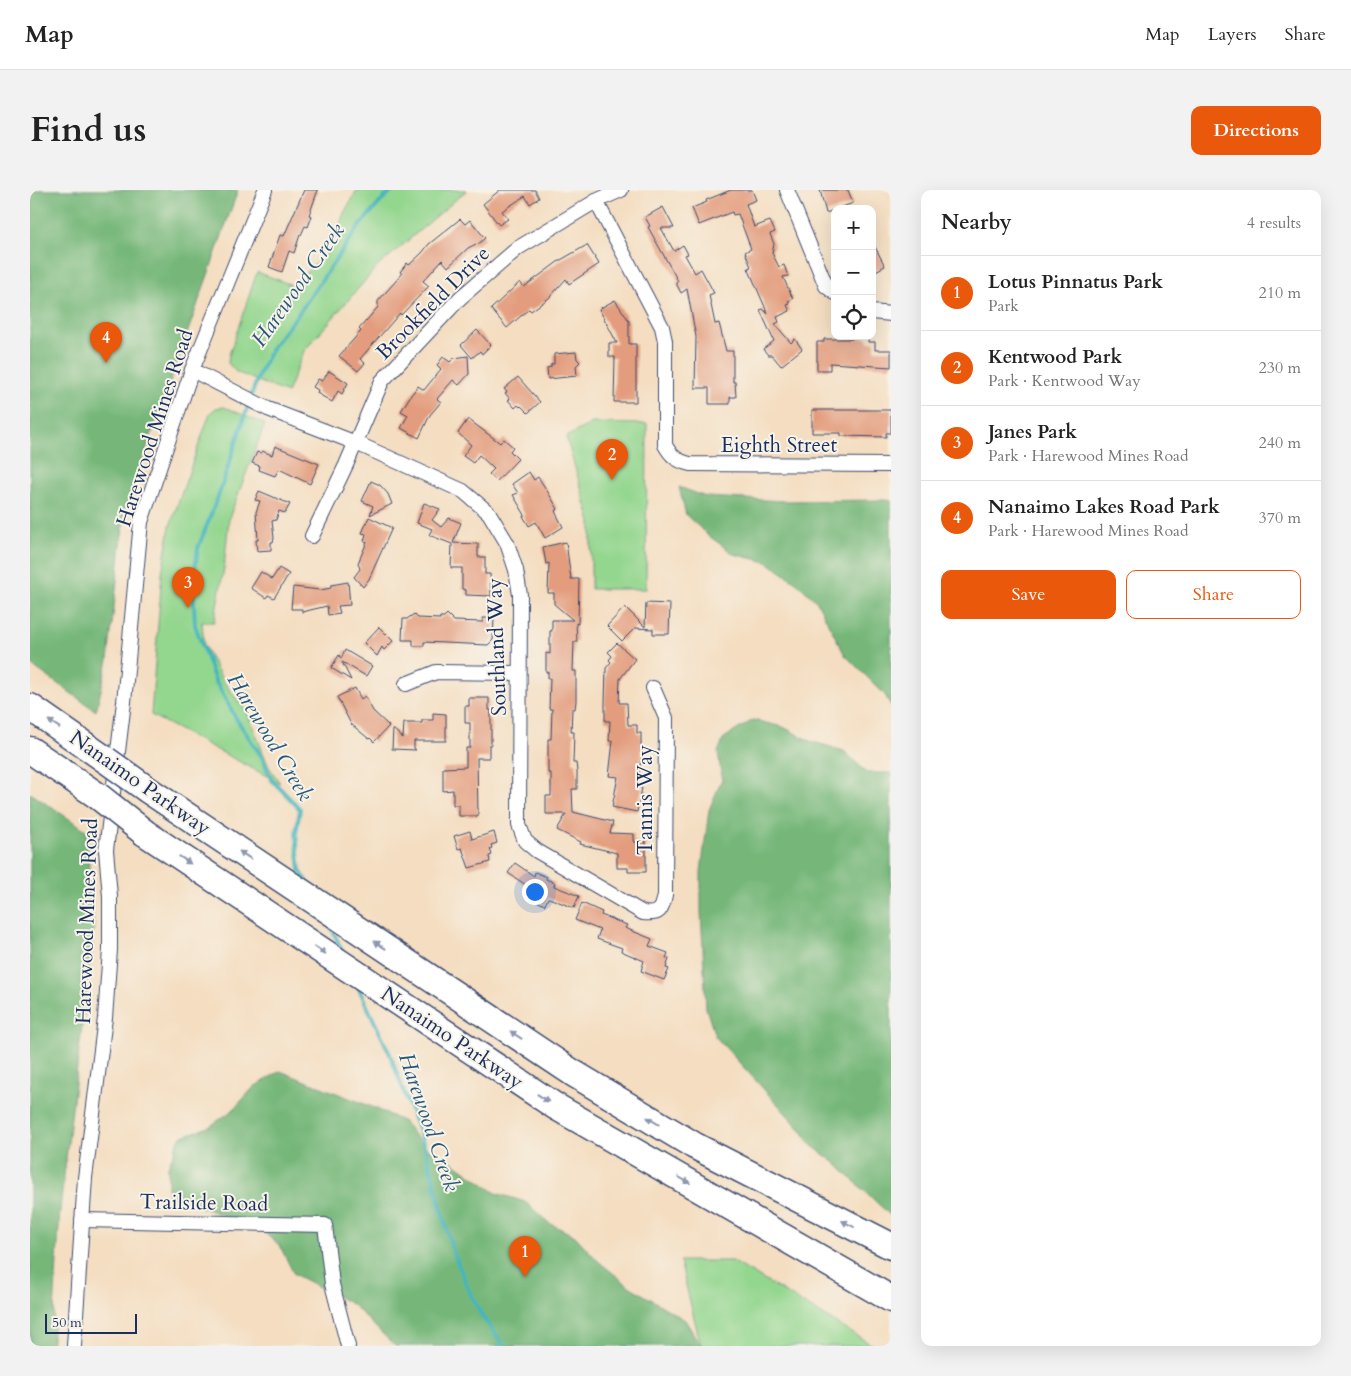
<!DOCTYPE html>
<meta charset="utf-8">
<style>
:root{--surface:#fff;--page:#f2f2f2;--text:#222;--muted:#767676;--line:#e0e0e0;--accent:#ea580c}
body{margin:0;font-family:Cardo,serif;background:var(--page);color:var(--text)}
.controls{position:absolute;right:15px;top:15px;display:grid;overflow:hidden;border-radius:10px;box-shadow:0 5px 20px #0002}
.controls button{width:45px;height:45px;display:grid;place-items:center;padding:0;border:0;border-bottom:1px solid var(--line);background:var(--surface);color:var(--text);font:25px sans-serif}
.scale{position:absolute;left:15px;bottom:12px;width:92px;box-sizing:border-box;padding-left:5px;border:2px solid #1b2f5e;border-top:0;font-size:14px;line-height:18px;white-space:nowrap;color:#1b2f5e;-webkit-text-stroke:4px #f7f3e8;paint-order:stroke}
.you{position:absolute;left:504px;top:701px;width:18px;height:18px;margin:-12px;border:4px solid #fff;border-radius:50%;background:#1a73e8;box-shadow:0 0 0 8px #1a73e833}
.badge{display:grid;place-items:center;width:32px;height:32px;border-radius:50%;background:var(--accent);color:#fff;font-size:16px;font-weight:700}
.pin{position:absolute;translate:-50% -41px;filter:drop-shadow(0 1px 2px #0008)}
.pin::after{content:'';position:absolute;top:26px;width:18px;height:15px;background:inherit;clip-path:polygon(0 0,100% 0,50% 100%)}
.list{margin:0;padding:0;list-style:none}
h2{display:flex;justify-content:space-between;align-items:center;height:65px;margin:0;padding:0 20px;font-size:21px}
h2 small{font-size:16px;font-weight:400;color:var(--muted)}
.list li{display:grid;grid-template-columns:32px 1fr auto;gap:15px;align-items:center;box-sizing:border-box;height:75px;padding:0 20px;border-top:1px solid var(--line)}
.list b{display:block;font-size:19px;white-space:nowrap}
.list p{margin:0;font-size:16px;white-space:nowrap;color:var(--muted)}
.list em{font-size:16px;font-style:normal;color:var(--muted)}
.actions{display:flex;gap:10px;padding:15px 20px}
.actions a{flex:1;padding:11px 0;border:1px solid var(--accent);border-radius:10px;text-align:center;font-size:18px;color:var(--accent)}
.actions .main{background:var(--accent);color:#fff}
.icon{flex:none;width:28px;height:28px;fill:none;stroke:currentColor;stroke-width:2;stroke-linecap:round;stroke-linejoin:round}
.map{position:relative;flex:none;width:861px;height:1156px;overflow:hidden;border-radius:10px}
header{display:flex;align-items:center;gap:30px;box-sizing:border-box;height:70px;padding:0 25px;background:var(--surface);border-bottom:1px solid var(--line)}
header strong{font-size:24px}
nav{display:flex;gap:28px;margin-inline-start:auto;font-size:18px}
.intro{display:flex;align-items:center;justify-content:space-between;box-sizing:border-box;height:120px;padding:0 30px}
h1{margin:0;font-size:35px}
.button{padding:12px 22px;border-radius:10px;background:var(--accent);color:#fff;font-size:18px;font-weight:700}
main{display:flex;gap:30px;padding:0 30px}
aside{flex:1;background:var(--surface);border-radius:10px;box-shadow:0 5px 20px #0002}
.map>svg:first-child{display:block}
.green{fill:#93d68e;stroke:#578276}
.forest{fill:#76b779;stroke:#48736c}
.lines{fill:none;stroke-linecap:round;stroke-linejoin:round}
.stream{stroke:#45b5bd;stroke-width:4}
.building{fill:#e39c7d}
.street-casing{stroke:#3c496d;stroke-width:16}
.highway-casing{stroke:#3c496d;stroke-width:29}
.street{stroke:#fff;stroke-width:14}
.highway{stroke:#fff;stroke-width:26}
.highway-bridge-casing{stroke:#3c496d;stroke-width:29;stroke-linecap:butt}
.highway-bridge{stroke:#fff;stroke-width:26}
.oneway{fill:#8d97ae}
.labels{text-anchor:middle;dominant-baseline:central;stroke-width:4;stroke-linejoin:round;paint-order:stroke}
.street-label{font-size:21px;fill:#1b2f5e;stroke:#f7f3e8}
.water-label{font-size:22px;font-style:italic;fill:#28577a;stroke:#f7f3e8}
</style>
<header>
<strong>Map</strong>
<nav><a>Map</a><a>Layers</a><a>Share</a></nav>
</header>
<div class="intro"><h1>Find us</h1><a class="button">Directions</a></div>
<main>
<div class="map">
<svg width="861" height="1156" viewBox="0 0 861 1156">
<rect width="100%" height="100%" fill="#f7f3e8"/>
<filter id="ink" filterUnits="userSpaceOnUse"><feTurbulence type="fractalNoise" baseFrequency=".02" numOctaves="2"/><feDisplacementMap in="SourceGraphic" scale="10" xChannelSelector="R" yChannelSelector="G"/><feConvolveMatrix kernelMatrix="1 2 1 2 8 2 1 2 1" color-interpolation-filters="sRGB"/></filter>
<filter id="wash" filterUnits="userSpaceOnUse"><feTurbulence type="fractalNoise" baseFrequency=".0096" numOctaves="4" result="noise"/><feDisplacementMap in="SourceGraphic" scale="20" xChannelSelector="R" yChannelSelector="G"/><feGaussianBlur stdDeviation="1.12" result="paint"/><feColorMatrix in="noise" values="0 0 0 0 0 0 0 0 0 0 0 0 0 0 0 0 0 1.4 0 .05"/><feComposite in="paint" operator="in"/></filter>
<g filter="url(#wash)">
<rect width="100%" height="100%" fill="#f4ddc0"/>
<g class="green">
<polygon points="327,0 437,0 347,77 274,161 257,203 206,182 198,173 199,165 227,82 262,95 300,61 314,23"/>
<polygon points="194,217 235,234 199,328 194,378 184,432 172,432 174,455 193,491 217,522 239,577 250,593 121,525 132,383 140,336 180,223 186,218"/>
<polygon points="562,233 617,234 616,399 561,399 561,332 536,247"/>
<polygon points="650,1071 702,1071 844,1156 671,1156"/>
</g>
<g class="forest">
<polygon points="0,0 208,0 95,319 78,470 66,521 0,474"/>
<polygon points="649,297 676,307 753,311 861,310 861,516 855,505 815,465 787,412 766,392 737,372 704,364 679,346 656,325"/>
<polygon points="723,530 753,537 780,551 814,561 837,583 861,583 861,1026 804,972 781,955 772,941 685,846 676,818 671,721 671,682 679,620 692,589 688,562 694,548"/>
<polygon points="0,603 56,640 64,736 30,1019 22,1156 0,1156"/>
<polygon points="250,881 345,918 374,932 395,958 410,963 466,1003 495,1012 519,1033 545,1046 568,1071 599,1096 655,1130 671,1156 365,1156 322,1114 264,1084 250,1056 228,1037 138,1006 138,977 150,947 179,937 203,920 224,897"/>
</g>
<g class="lines">
<g class="stream">
<polyline points="221,206 230,182 243,156 268,124 330,35 355,7 364,0"/>
<polyline points="219,213 189,304 168,358 163,393 165,435 184,488 207,530 232,567 241,589 270,619 266,643 270,681 277,691"/>
<polyline points="300,735 312,760"/>
<polyline points="329,799 359,862 395,958 422,1059 439,1101 452,1126 474,1156"/>
</g>
</g>
<g id="blocks">
<g class="building">
<polygon points="274,0 288,0 279,25 282,26 278,37 275,36 271,45 270,45 264,63 259,61 252,82 239,77 250,45 254,46"/>
<polygon points="470,0 505,0 509,8 500,14 495,6 472,21 478,29 469,35 453,14"/>
<polygon points="701,0 722,0 726,10 716,14 724,37 740,31 745,42 740,44 744,54 742,63 749,77 754,75 758,86 753,87 763,109 758,111 760,114 757,115 760,121 747,127 749,132 745,134 761,153 765,149 772,159 751,176 742,165 738,165 733,159 744,151 730,120 733,119 738,124 718,78 721,77 715,62 721,59 708,24 703,25 702,22 669,35 662,18 677,12 676,10"/>
<polygon points="790,0 818,0 823,13 796,23"/>
<polygon points="633,17 644,38 631,38 644,61 653,55 658,64 655,65 665,83 671,79 684,103 679,105 685,134 689,133 696,161 703,161 703,192 705,192 706,207 700,207 700,214 679,214 679,198 665,198 666,147 657,99 651,103 646,93 648,91 618,37 620,36 615,27"/>
<polygon points="430,29 435,34 440,30 455,48 447,55 446,54 438,58 418,77 412,70 404,79 393,91 399,96 371,125 370,123 330,169 335,173 328,181 309,166 331,141 329,139 348,117 348,111 372,84 370,82 377,73 379,75 392,63 399,54"/>
<polygon points="842,51 855,76 842,83"/>
<polygon points="557,55 569,74 539,94 536,89 519,108 501,121 499,119 477,138 461,119 490,92 494,97 529,71"/>
<polygon points="585,110 599,131 599,154 606,154 606,212 584,212 585,167 579,167 579,153 587,153 569,119"/>
<polygon points="447,140 461,155 452,164 450,161 442,168 431,155"/>
<polygon points="822,147 838,148 838,152 845,152 845,160 861,160 861,177 800,173 800,180 787,180 787,152 794,152 794,149 822,149"/>
<polygon points="546,162 547,169 550,172 546,176 547,186 518,189 517,178 521,177 521,174 524,174 524,164"/>
<polygon points="438,166 439,184 429,195 423,190 407,209 411,212 400,225 389,248 371,238 378,225 371,221 381,205 388,196 394,200 411,179 407,175 413,167 420,172 424,168"/>
<polygon points="299,181 318,193 312,204 308,201 302,212 287,203 288,200 283,197 288,189 292,191"/>
<polygon points="488,187 510,212 498,223 491,216 490,217 488,215 485,218 478,210 480,209 475,203 477,202 474,199"/>
<polygon points="782,220 861,220 861,243 856,243 856,247 811,246 811,243 782,243"/>
<polygon points="438,229 470,253 474,249 483,257 480,261 488,269 467,291 459,284 464,279 449,265 443,273 433,266 441,255 428,243"/>
<polygon points="245,256 289,274 280,294 249,279 245,286 229,280 230,276 222,273 227,262 231,263 232,261 242,265"/>
<polygon points="499,282 504,290 508,287 516,299 528,319 525,321 533,337 515,348 506,332 499,336 493,326 495,325 483,305 488,303 482,294"/>
<polygon points="341,291 350,295 358,304 362,314 340,325 343,316 332,311"/>
<polygon points="229,301 260,314 255,323 249,321 246,330 242,331 244,348 243,352 241,352 241,360 227,361 226,350 228,350 226,322 230,311 225,310"/>
<polygon points="394,313 410,319 402,330 411,337 419,328 431,333 423,353 448,354 448,367 455,367 455,384 460,384 461,406 436,405 436,400 432,399 432,378 421,378 422,354 399,345 402,339 387,333"/>
<polygon points="339,327 362,338 339,389 333,397 324,387 330,379 328,373 337,352 334,351 336,344 332,343"/>
<polygon points="536,352 541,389 549,389 548,434 546,433 547,452 544,452 543,481 546,481 546,511 545,519 542,519 541,542 544,542 543,573 546,573 547,581 547,599 542,599 543,622 583,632 580,643 604,644 604,652 616,652 616,682 598,682 598,678 587,678 587,663 550,654 551,652 527,640 536,624 516,624 516,606 521,606 521,583 518,583 518,549 521,549 522,519 519,519 520,488 518,488 518,482 516,482 516,463 520,464 520,441 522,441 522,430 543,430 524,414 524,403 518,403 519,373 516,374 513,357"/>
<polygon points="249,378 259,384 244,408 238,405 236,408 221,398 231,382 242,389"/>
<polygon points="318,392 320,415 308,416 310,423 298,425 297,416 272,422 272,419 261,419 263,397 290,400 301,398 301,395"/>
<polygon points="616,413 640,414 639,444 623,444 623,439 605,438 592,451 577,436 595,417 615,437"/>
<polygon points="384,424 388,428 410,429 410,427 414,427 417,424 424,431 453,432 453,428 464,428 463,450 458,455 394,452 394,456 383,456 383,450 372,450 373,429 377,429"/>
<polygon points="349,437 363,451 354,460 352,457 347,466 334,453"/>
<polygon points="587,453 605,469 590,489 589,513 597,513 598,535 607,535 607,543 611,543 611,563 612,563 607,597 612,598 607,622 582,617 588,587 579,586 583,551 579,551 580,531 575,531 575,513 576,478 581,472 579,470 582,466 578,462"/>
<polygon points="315,460 342,476 336,486 312,472 321,490 301,478 309,465 311,469"/>
<polygon points="325,498 331,509 335,506 343,521 359,536 344,552 340,548 339,549 321,534 307,507"/>
<polygon points="439,508 459,508 459,520 461,520 461,555 459,555 459,568 447,568 448,626 429,626 429,615 423,615 423,600 413,601 413,578 436,577 436,558 440,558 440,533 435,533 435,516 439,516"/>
<polygon points="403,523 416,524 416,551 384,551 384,558 386,560 362,559 363,539 373,548 374,533 392,533 392,530 403,530"/>
<polygon points="440,641 442,649 464,642 467,653 461,655 462,658 460,659 462,665 459,666 460,672 439,678 432,658 428,659 424,646"/>
<polygon points="485,673 504,686 505,682 517,687 516,689 525,693 524,696 549,706 544,718 519,708 518,708 515,715 506,711 509,703 499,698 499,697 478,683"/>
<polygon points="552,713 572,722 571,725 597,735 595,738 622,749 619,756 638,763 636,768 639,769 636,778 639,779 634,790 611,781 614,771 591,761 592,758 567,749 570,740 545,730"/>
</g>
</g>
</g>
<g filter="url(#ink)">
<use href="#blocks" fill-opacity="0" stroke="#3c496d" stroke-width="1"/>
<g class="lines">
<g class="street-casing">
<g id="street">
<polyline points="757,0 796,96 805,103"/>
<path d="M566 11 632 137 635 151V255C641 266 647 271 660 274L861 275"/>
<polyline points="842,122 861,124"/>
<path d="M162 180 238 219 326 253 433 301 459 323 477 353 486 380 490 405 489 635 495 651 507 661 613 723C630 725 632 720 635 705L636 528 623 498"/>
<polyline points="282,346 316,275 352,191 430,108 488,58 566,11 591,0"/>
<polyline points="376,494 406,482 489,483"/>
<polyline points="52,1030 295,1035 302,1094 318,1156"/>
<polyline points="44,1156 55,988 75,828 80,760 80,706 76,660 94,512 111,332 162,180 235,0"/>
</g>
</g>
<g class="highway-casing">
<g id="highway">
<polyline points="0,517 76,570"/>
<polyline points="0,560 68,606"/>
<polyline points="118,600 543,883 665,956 861,1056"/>
<polyline points="115,643 525,916 861,1109"/>
</g>
</g>
<use href="#street" class="street"/>
<use href="#highway" class="highway"/>
<g class="highway-bridge-casing">
<g id="highway-bridge">
<polyline points="76,570 118,600"/>
<polyline points="68,606 115,643"/>
</g>
</g>
<use href="#highway-bridge" class="highway-bridge"/>
</g>
<defs><path id="oneway-solid" d="M-6-.8H1V-3.2L6.5 0L1 3.2V.8H-6Z" transform="scale(1.25)"/></defs>
<g class="oneway">
<use href="#oneway-solid" transform="translate(24 534) rotate(-146)"/>
<use href="#oneway-solid" transform="translate(215 665) rotate(-146)"/>
<use href="#oneway-solid" transform="translate(155 670) rotate(34)"/>
<use href="#oneway-solid" transform="translate(350 755) rotate(-146)"/>
<use href="#oneway-solid" transform="translate(290 760) rotate(34)"/>
<use href="#oneway-solid" transform="translate(486 845) rotate(-146)"/>
<use href="#oneway-solid" transform="translate(513 908) rotate(34)"/>
<use href="#oneway-solid" transform="translate(623 931) rotate(-149)"/>
<use href="#oneway-solid" transform="translate(654 990) rotate(30)"/>
<use href="#oneway-solid" transform="translate(818 1034) rotate(-153)"/>
</g>
</g>
<g class="labels">
<g class="street-label">
<text transform="translate(403 113) rotate(-45)">Brookfield Drive</text>
<text transform="translate(125 238) rotate(-72)">Harewood Mines Road</text>
<text x="749" y="255">Eighth Street</text>
<text transform="translate(467 457) rotate(-92)">Southland Way</text>
<text transform="translate(110 593) rotate(35)">Nanaimo Parkway</text>
<text transform="translate(615 610) rotate(-90)">Tannis Way</text>
<text transform="translate(57 731) rotate(-88)">Harewood Mines Road</text>
<text transform="translate(422 848) rotate(34)">Nanaimo Parkway</text>
<text transform="translate(174 1013) rotate(1)">Trailside Road</text>
</g>
<g class="water-label">
<text transform="translate(268 95) rotate(-55)">Harewood Creek</text>
<text transform="translate(240 547) rotate(59)">Harewood Creek</text>
<text transform="translate(399 932) rotate(71)">Harewood Creek</text>
</g>
</g>
</svg>
<div class="controls">
<button>+</button>
<button>−</button>
<button><svg class="icon" aria-label="locate" viewBox="0 0 24 24"><circle cx="12" cy="12" r="6"/><path d="M12 2v4M12 18v4M2 12h4M18 12h4"/></svg></button>
</div>
<div class="scale">50 m</div>
<div class="you"></div>
<div class="pin badge" style="left:495px;top:1087px">1</div>
<div class="pin badge" style="left:582px;top:290px">2</div>
<div class="pin badge" style="left:158px;top:418px">3</div>
<div class="pin badge" style="left:76px;top:173px">4</div>
</div>
<aside>
<h2>Nearby<small>4 results</small></h2>
<ul class="list">
<li><span class="badge">1</span><div><b>Lotus Pinnatus Park</b><p>Park</p></div><em>210 m</em></li>
<li><span class="badge">2</span><div><b>Kentwood Park</b><p>Park · Kentwood Way</p></div><em>230 m</em></li>
<li><span class="badge">3</span><div><b>Janes Park</b><p>Park · Harewood Mines Road</p></div><em>240 m</em></li>
<li><span class="badge">4</span><div><b>Nanaimo Lakes Road Park</b><p>Park · Harewood Mines Road</p></div><em>370 m</em></li>
</ul>
<div class="actions"><a class="main">Save</a><a>Share</a></div>
</aside>
</main>
